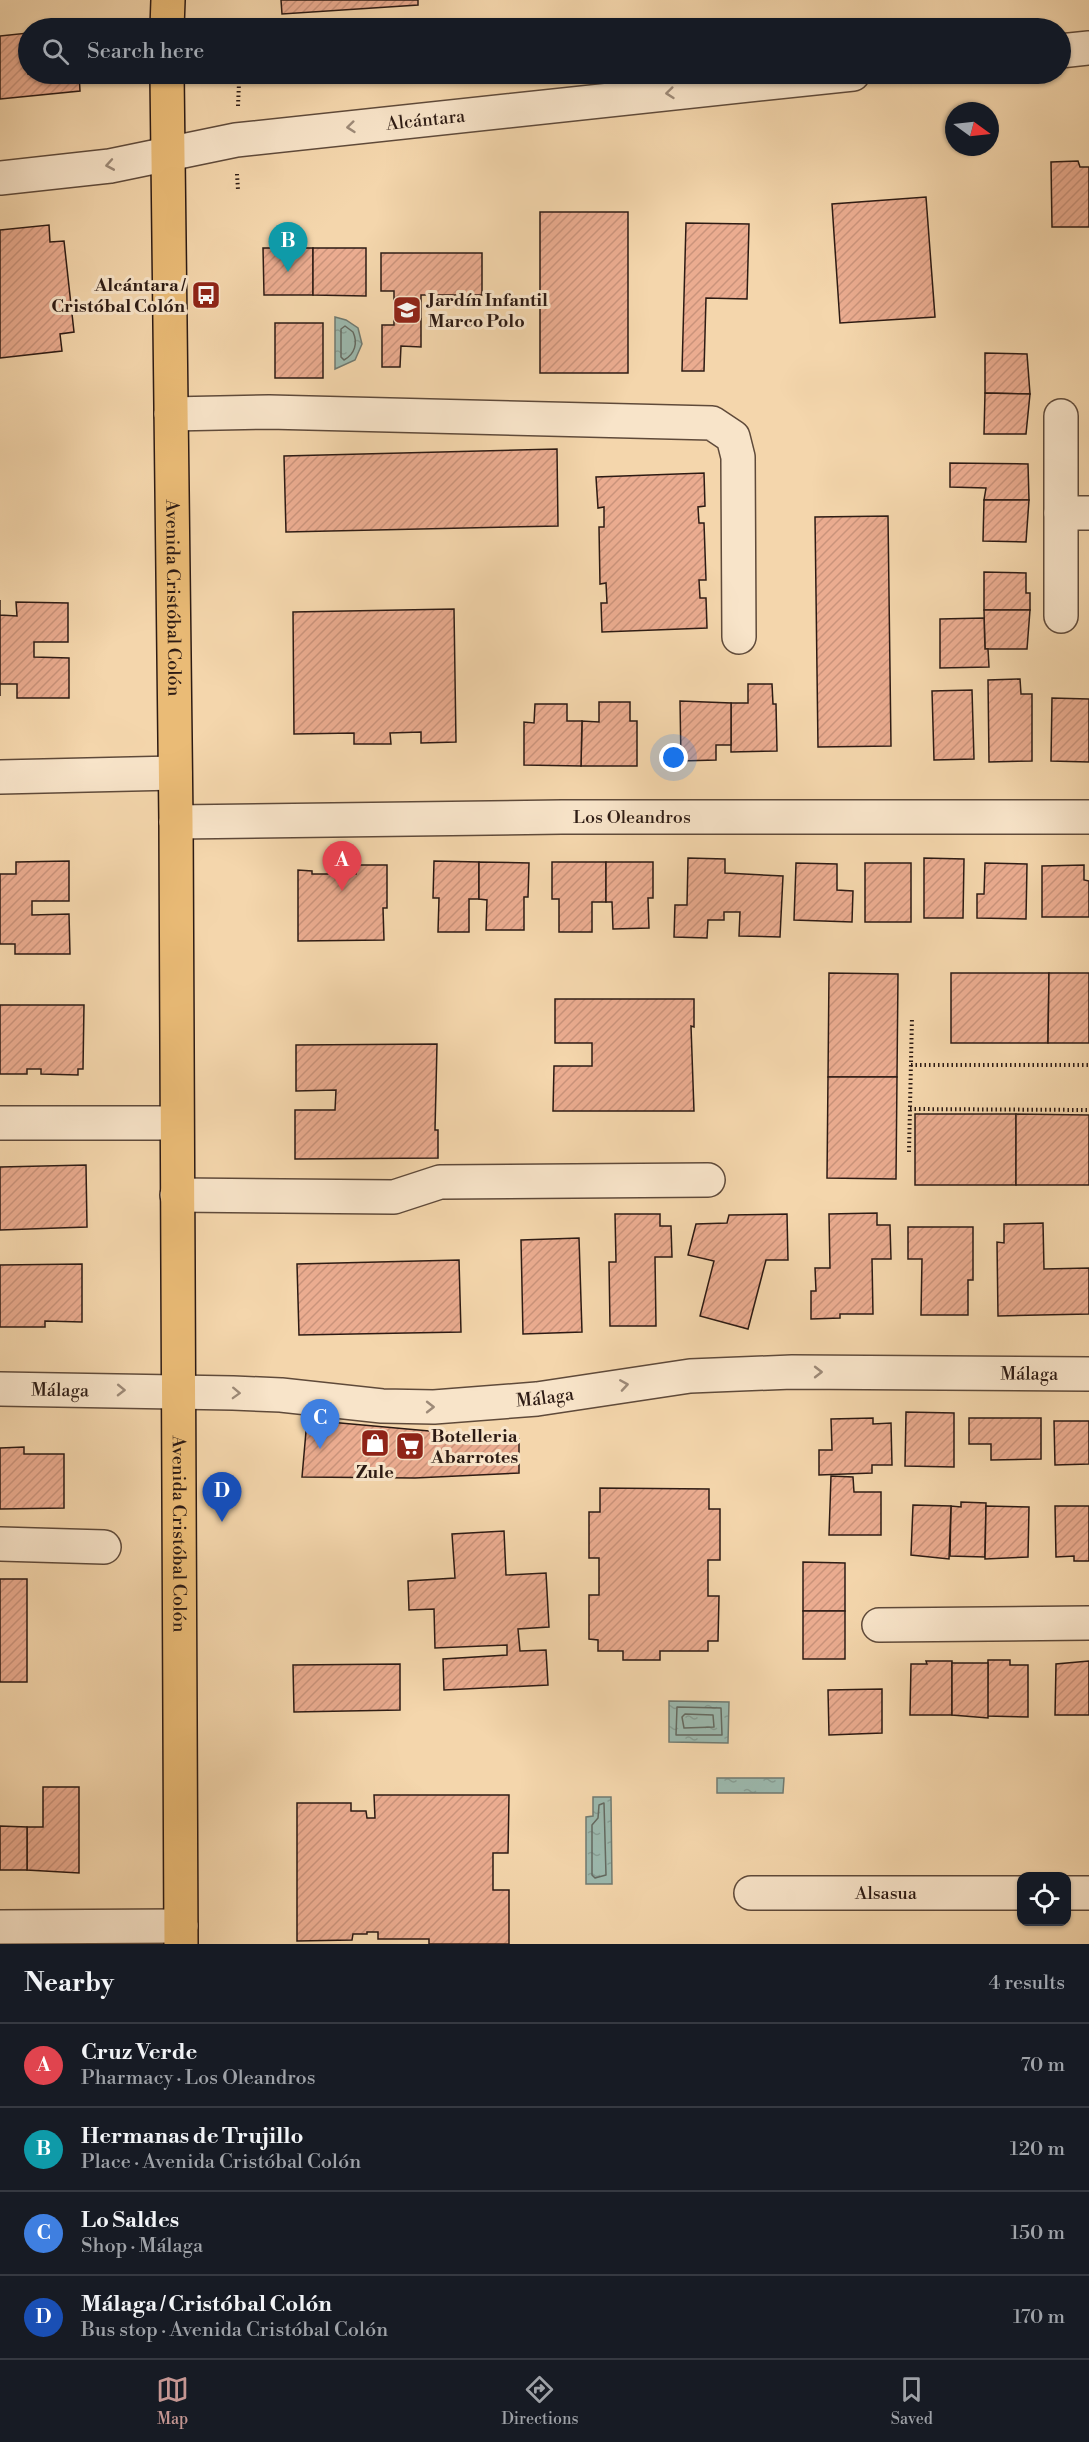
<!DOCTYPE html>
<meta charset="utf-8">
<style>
:root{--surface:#171b24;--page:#242831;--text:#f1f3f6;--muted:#9ea1a6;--line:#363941;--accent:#c59692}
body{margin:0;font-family:"Libre Bodoni",serif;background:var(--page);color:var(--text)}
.controls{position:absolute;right:18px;bottom:18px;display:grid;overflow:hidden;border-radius:12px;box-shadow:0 2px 4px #0004}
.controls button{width:54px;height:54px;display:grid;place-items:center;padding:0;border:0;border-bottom:2px solid var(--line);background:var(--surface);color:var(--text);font:30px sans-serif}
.compass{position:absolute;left:945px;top:102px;width:54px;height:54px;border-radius:50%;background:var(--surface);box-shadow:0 2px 4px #0004;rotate:105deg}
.you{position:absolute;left:674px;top:758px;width:21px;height:21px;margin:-15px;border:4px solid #fff;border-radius:50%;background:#1a73e8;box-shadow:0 0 0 9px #1a73e833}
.badge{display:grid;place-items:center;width:39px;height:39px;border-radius:50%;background:var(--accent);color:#fff;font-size:20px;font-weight:700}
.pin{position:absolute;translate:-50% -50px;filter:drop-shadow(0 2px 3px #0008)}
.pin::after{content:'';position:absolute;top:32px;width:21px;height:18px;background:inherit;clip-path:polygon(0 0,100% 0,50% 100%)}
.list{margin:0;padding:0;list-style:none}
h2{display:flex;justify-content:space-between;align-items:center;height:78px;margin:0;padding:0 24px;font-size:26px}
h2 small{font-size:20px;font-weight:400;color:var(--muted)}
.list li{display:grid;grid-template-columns:39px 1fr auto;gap:18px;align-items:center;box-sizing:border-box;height:84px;padding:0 24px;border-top:2px solid var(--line)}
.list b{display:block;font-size:22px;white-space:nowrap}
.list p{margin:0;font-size:20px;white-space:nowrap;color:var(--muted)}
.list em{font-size:20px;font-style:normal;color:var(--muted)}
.icon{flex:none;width:33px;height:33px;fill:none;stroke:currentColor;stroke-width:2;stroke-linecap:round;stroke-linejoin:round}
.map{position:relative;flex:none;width:1089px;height:1944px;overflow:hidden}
.search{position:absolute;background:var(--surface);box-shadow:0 2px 4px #0004;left:18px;right:18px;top:18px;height:66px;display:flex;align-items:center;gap:15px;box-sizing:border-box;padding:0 21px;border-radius:33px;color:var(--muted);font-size:22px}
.sheet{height:414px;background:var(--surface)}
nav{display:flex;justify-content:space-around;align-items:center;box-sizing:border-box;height:84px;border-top:2px solid var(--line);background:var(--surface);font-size:16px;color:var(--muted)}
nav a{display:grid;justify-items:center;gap:3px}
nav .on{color:var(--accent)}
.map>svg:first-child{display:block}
.water{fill:url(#water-ripples);stroke:#707a70;stroke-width:1.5}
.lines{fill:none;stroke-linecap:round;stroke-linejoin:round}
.shore{stroke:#646a61;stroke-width:1.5}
.building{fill:url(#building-hatch);stroke:#2d1b14;stroke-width:1.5}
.minor-casing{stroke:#5f4a3a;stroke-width:36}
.major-casing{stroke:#2d1b14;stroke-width:36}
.path{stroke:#2d1b14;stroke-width:4;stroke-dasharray:1.5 3;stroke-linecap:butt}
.minor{stroke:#f8e4c9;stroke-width:33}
.major{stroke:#eabb76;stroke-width:33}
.oneway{stroke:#9d8a78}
.labels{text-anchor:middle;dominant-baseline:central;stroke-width:6;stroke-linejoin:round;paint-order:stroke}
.street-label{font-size:18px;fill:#2d1b14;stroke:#f8e4c9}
.poi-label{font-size:18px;font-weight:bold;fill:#2d1b14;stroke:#f8e4c9;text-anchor:start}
</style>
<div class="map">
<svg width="1089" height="1944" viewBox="0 0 1089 1944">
<defs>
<pattern id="water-ripples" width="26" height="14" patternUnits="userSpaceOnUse" patternTransform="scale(1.5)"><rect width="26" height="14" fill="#9cb9ae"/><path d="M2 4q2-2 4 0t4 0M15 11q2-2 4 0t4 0" fill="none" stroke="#879e95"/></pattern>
<pattern id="building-hatch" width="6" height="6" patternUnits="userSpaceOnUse" patternTransform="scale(1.5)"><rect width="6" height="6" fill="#ebac90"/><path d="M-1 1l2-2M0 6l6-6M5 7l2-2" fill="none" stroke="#ca937b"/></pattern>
</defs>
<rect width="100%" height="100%" fill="#f4d6ac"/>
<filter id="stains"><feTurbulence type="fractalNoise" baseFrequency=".00333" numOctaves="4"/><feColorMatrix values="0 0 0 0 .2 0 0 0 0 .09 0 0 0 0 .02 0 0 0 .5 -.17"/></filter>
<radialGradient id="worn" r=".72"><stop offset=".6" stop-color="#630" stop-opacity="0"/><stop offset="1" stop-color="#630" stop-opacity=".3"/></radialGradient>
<g class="water">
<polygon points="335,317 346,320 358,328 362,344 355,360 335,369"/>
<polygon points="669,1701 729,1702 728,1743 669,1742"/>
<polygon points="717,1778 784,1778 783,1793 717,1793"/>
<polygon points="593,1797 611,1797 612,1884 586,1884 586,1817 593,1816"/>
</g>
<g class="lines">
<g class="shore">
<path d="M345 326 353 332C358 343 355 354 344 360L341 357V329Z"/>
<polygon points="677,1707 721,1708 722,1735 676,1735"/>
<polygon points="685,1714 713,1715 714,1727 684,1728 682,1717"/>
<polygon points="604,1803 606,1875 595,1878 592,1875 592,1825 598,1818 599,1805"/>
</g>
</g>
<g class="building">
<polygon points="281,0 418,0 418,5 282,14"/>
<polygon points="73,19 74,28 43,28 43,22"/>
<polygon points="28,33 28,74 79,74 80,91 0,99 0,36"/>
<polygon points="1078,161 1080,167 1089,167 1089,227 1052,227 1051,162"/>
<polygon points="926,197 935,317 840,323 832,204"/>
<rect x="540" y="212" width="88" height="161"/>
<polygon points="686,223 749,224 747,299 706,298 704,371 682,371"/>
<polygon points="49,225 50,242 64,241 74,332 60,334 62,351 0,358 0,230"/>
<polygon points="263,248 313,248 313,295 264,295"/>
<polygon points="313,248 366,248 366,296 313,295"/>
<polygon points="381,253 482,253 482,295 421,295 421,347 401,346 400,367 382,367 382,325 394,325 394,291 381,291"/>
<rect x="275" y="323" width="48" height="55"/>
<polygon points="985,353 1027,354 1030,394 985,393"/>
<polygon points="985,393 1030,394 1026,434 984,434"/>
<polygon points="557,449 558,526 286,532 284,456"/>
<polygon points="950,463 1028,464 1029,500 984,500 986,488 950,487"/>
<polygon points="704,473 705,506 698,507 699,523 704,523 706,580 699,580 700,598 706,598 707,628 602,632 601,603 607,603 606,583 600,584 599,527 604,527 604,507 598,508 596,477"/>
<polygon points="984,500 1029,500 1026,542 983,541"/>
<polygon points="888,516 891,746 818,747 815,517"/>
<polygon points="984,572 1026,573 1026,593 1030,593 1030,610 984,610"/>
<polygon points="0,600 0,615 17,616 16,602 68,603 68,642 34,642 34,657 69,658 69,698 17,698 17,684 0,684 0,696"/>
<polygon points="454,609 456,742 421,743 421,732 390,733 391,744 354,744 354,733 294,734 293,612"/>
<polygon points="984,610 1030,610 1027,649 985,649"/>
<polygon points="984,618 985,649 988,649 989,667 940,668 940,619"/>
<polygon points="1020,679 1021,694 1032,694 1032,761 989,762 988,680"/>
<polygon points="748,684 772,684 773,704 776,704 777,751 731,752 731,703 748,703"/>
<polygon points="972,690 974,759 934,760 932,691"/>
<polygon points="1052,698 1089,699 1089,762 1051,761"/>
<polygon points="680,701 731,703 731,745 716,745 716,760 681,761"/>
<polygon points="599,702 630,702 630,721 637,721 637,766 581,766 582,721 599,722"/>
<polygon points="535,704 567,704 567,721 582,721 581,766 524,765 524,722 534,723"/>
<polygon points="688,858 725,859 725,873 783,876 780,937 739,936 740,912 724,912 724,920 708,920 707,938 674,937 675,905 687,905"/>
<polygon points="924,858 964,859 963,918 924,918"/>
<polygon points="69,861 69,901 32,901 32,915 69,914 70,954 15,954 15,944 0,944 0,874 16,874 16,862"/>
<polygon points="434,861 479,862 479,899 469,899 469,932 438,932 439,898 433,898"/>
<polygon points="479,862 529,863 528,897 524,897 524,930 486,930 487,900 479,899"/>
<polygon points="552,862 606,862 606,902 592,902 592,932 559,932 559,899 552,899"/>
<polygon points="606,862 653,862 653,898 648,898 649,928 613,929 612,902 606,902"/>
<polygon points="796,863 837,864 837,890 853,891 852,922 794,920"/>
<rect x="865" y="863" width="46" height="59"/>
<polygon points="985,863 1027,864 1026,919 977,918 977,894 984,894"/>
<polygon points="356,865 387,865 387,908 383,908 384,940 298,941 298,870 312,871 312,874 356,874"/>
<polygon points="1084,865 1084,880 1089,881 1089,917 1042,917 1042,866"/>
<polygon points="829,973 898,974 897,1077 828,1077"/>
<polygon points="951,973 1049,973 1048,1043 951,1043"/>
<polygon points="1049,973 1089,973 1089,1043 1048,1043"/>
<polygon points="555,999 694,999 694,1027 691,1026 694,1111 553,1111 554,1066 592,1066 592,1043 555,1043"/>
<polygon points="0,1005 84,1005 83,1069 78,1069 78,1075 41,1074 41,1069 27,1069 27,1074 0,1074"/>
<polygon points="437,1044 435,1130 438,1130 438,1158 295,1159 295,1110 335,1110 336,1090 296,1091 296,1045"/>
<polygon points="828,1077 897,1077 896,1179 827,1178"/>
<rect x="915" y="1114" width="101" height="71"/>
<polygon points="1016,1114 1089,1115 1089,1185 1016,1185"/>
<polygon points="86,1165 87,1227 0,1230 0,1167"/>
<polygon points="877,1213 877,1225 890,1225 891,1259 872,1259 873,1314 840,1314 840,1318 811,1319 811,1291 816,1291 815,1268 830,1268 829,1214"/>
<polygon points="615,1214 660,1214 660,1226 671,1226 672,1257 655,1257 656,1326 610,1326 609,1262 616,1262"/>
<polygon points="787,1214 788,1260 766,1260 748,1329 700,1316 714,1261 688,1255 696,1224 727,1223 729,1215"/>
<polygon points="1043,1223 1044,1269 1089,1268 1089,1314 998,1316 997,1242 1004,1243 1004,1224"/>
<polygon points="908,1227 973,1227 973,1280 968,1280 968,1315 921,1315 922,1259 908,1259"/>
<polygon points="579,1238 582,1332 523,1334 521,1240"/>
<polygon points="459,1260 461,1332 299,1335 297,1264"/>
<polygon points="82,1264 82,1322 45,1321 45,1327 0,1327 0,1265"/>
<polygon points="906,1412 954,1413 954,1467 905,1466"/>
<polygon points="873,1418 873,1424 891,1423 892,1465 872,1465 872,1473 819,1475 819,1450 832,1450 831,1419"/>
<polygon points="969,1418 1041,1418 1041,1459 991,1460 991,1444 969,1444"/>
<polygon points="307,1420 519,1439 519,1473 415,1478 302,1477"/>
<polygon points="1054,1421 1089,1421 1089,1464 1055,1465"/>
<polygon points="24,1447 24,1454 64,1454 64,1508 0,1509 0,1448"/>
<polygon points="831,1476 853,1477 854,1492 881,1492 881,1535 829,1535"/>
<polygon points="600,1488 709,1489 709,1509 720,1509 720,1560 708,1560 708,1596 719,1596 718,1641 708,1641 708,1651 660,1651 660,1660 623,1660 623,1651 598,1651 598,1640 589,1639 589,1595 599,1595 599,1558 589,1558 589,1512 600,1512"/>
<polygon points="961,1502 986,1503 985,1557 950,1556 951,1506 961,1507"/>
<polygon points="913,1505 951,1506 949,1559 911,1555"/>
<polygon points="986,1506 1029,1507 1028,1557 985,1559"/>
<polygon points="1055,1506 1089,1506 1089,1561 1074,1561 1074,1556 1056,1557"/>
<polygon points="504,1531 506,1575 546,1573 549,1627 518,1629 520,1651 546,1650 548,1685 444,1690 443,1659 507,1655 507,1645 435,1648 434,1609 409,1610 408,1581 455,1578 452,1534"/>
<polygon points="803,1562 845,1563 845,1611 803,1611"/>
<rect x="0" y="1579" width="27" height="103"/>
<rect x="803" y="1611" width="42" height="48"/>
<polygon points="988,1660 1010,1660 1010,1665 1028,1665 1028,1717 987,1716"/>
<polygon points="926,1661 952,1661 952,1715 910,1715 911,1664 927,1664"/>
<polygon points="1089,1661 1089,1715 1055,1715 1056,1664"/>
<polygon points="952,1663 988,1663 988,1718 952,1715"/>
<polygon points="400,1664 400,1710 294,1712 293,1665"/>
<polygon points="882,1689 882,1733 829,1735 828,1690"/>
<polygon points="43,1787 79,1787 79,1873 27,1870 27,1827 43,1827"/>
<polygon points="374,1795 509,1795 508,1853 493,1853 493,1890 509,1890 509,1944 429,1944 429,1939 378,1939 378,1932 367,1932 367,1934 353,1934 352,1940 297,1941 297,1803 351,1803 351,1811 366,1811 367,1818 375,1818"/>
<polygon points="0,1826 27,1827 27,1870 0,1870"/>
</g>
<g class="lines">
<g class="minor-casing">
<g id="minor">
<polyline points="1060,51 1089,48"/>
<path id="s1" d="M0 178 110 166 236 140 853 74"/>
<polyline points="171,414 269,412 712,423 733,437 738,457 739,637"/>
<polyline points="1061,416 1061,616"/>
<polyline points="1061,513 1089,513"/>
<polyline points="0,777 175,773"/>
<path id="s2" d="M176 822 562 817H1089"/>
<polyline points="0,1123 176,1123"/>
<polyline points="177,1195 394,1197 440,1182 708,1180"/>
<path id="s3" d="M0 1389 233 1393 281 1395 382 1406 434 1407 537 1399 690 1376 792 1372 1089 1374"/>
<polyline points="0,1544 104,1547"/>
<polyline points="879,1625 1089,1623"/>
<path id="s4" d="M751 1893H1022"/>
<polyline points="1066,1893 1089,1893"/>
<polyline points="0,1927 181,1926"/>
</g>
</g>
<g class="major-casing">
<g id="major">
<polyline points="167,28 168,0"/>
<path id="s5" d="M167 74 176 822 181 1944"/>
</g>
</g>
<g class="path">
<polyline points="238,106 239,83"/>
<polyline points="237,174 238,190"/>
<polyline points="911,1065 1089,1065"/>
<polyline points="910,1109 1089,1110"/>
<polyline points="909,1152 912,1017"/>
</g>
<use href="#minor" class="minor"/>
<use href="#major" class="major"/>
</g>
<defs><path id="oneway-chevron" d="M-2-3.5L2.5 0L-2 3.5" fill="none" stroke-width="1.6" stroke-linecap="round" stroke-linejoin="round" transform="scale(1.5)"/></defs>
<g class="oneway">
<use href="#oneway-chevron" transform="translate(670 93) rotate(174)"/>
<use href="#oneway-chevron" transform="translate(351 127) rotate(174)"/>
<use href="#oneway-chevron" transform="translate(110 165) rotate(170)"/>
<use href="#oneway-chevron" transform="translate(818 1372)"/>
<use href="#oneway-chevron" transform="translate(624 1385) rotate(-9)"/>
<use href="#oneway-chevron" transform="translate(121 1390) rotate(1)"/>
<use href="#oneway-chevron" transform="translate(236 1393) rotate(2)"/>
<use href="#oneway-chevron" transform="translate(430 1407)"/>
</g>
<defs>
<g id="bus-square" transform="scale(1.5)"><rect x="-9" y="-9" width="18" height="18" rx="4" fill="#8f2418" stroke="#f8e4c9"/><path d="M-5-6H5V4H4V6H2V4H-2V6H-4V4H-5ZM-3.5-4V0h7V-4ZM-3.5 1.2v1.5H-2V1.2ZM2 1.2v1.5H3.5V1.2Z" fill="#fff"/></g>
<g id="school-square" transform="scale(1.5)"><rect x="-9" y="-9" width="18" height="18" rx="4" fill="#8f2418" stroke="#f8e4c9"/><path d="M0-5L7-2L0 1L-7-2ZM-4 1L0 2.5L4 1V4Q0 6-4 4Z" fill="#fff"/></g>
<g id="shop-square" transform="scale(1.5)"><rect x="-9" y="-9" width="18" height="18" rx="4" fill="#8f2418" stroke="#f8e4c9"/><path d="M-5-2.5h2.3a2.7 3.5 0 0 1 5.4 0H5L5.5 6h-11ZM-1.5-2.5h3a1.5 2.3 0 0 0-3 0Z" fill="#fff"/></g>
<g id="supermarket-square" transform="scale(1.5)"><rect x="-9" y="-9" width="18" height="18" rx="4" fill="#8f2418" stroke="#f8e4c9"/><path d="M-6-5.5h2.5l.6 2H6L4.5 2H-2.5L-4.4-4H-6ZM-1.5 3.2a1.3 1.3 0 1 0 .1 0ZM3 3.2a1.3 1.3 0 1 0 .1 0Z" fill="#fff"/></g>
</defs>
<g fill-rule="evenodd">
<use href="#bus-square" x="206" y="295"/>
<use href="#school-square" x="407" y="310"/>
<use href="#shop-square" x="375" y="1443"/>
<use href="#supermarket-square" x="410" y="1446"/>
</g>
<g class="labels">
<g class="street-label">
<text stroke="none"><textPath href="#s1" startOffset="430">Alcántara</textPath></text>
<text stroke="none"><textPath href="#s5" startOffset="524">Avenida Cristóbal Colón</textPath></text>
<text stroke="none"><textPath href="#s2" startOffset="456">Los Oleandros</textPath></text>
<text stroke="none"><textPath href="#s3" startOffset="1032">Málaga</textPath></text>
<text stroke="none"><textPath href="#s3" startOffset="60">Málaga</textPath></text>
<text stroke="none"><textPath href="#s3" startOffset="546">Málaga</textPath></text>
<text stroke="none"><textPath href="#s5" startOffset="1460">Avenida Cristóbal Colón</textPath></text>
<text stroke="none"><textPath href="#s4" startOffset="135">Alsasua</textPath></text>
</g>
<g class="poi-label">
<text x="185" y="285" text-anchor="end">Alcántara /<tspan x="185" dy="21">Cristóbal Colón</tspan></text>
<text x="428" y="300">Jardín Infantil<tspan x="428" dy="21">Marco Polo</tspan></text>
<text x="431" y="1436">Botelleria<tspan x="431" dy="21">Abarrotes</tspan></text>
<text x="375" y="1472" text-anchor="middle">Zule</text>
</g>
</g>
<rect width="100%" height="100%" filter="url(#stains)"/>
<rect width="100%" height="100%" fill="url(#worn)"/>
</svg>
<div class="controls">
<button><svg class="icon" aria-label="locate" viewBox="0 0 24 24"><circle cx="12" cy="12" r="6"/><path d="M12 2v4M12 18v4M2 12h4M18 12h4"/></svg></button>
</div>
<svg class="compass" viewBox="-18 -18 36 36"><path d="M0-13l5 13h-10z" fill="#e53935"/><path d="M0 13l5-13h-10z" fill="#9ea1a6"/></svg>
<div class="you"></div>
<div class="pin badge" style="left:342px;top:891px;background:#e0444e">A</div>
<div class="pin badge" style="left:288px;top:272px;background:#0f9aa8">B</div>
<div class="pin badge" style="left:320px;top:1449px;background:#3f7fe0">C</div>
<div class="pin badge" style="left:222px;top:1522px;background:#1a4fb4">D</div>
<div class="search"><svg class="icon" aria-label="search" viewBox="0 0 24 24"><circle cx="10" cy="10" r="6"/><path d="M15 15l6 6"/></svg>Search here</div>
</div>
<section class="sheet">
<h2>Nearby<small>4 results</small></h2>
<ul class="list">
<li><span class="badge" style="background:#e0444e">A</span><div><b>Cruz Verde</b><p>Pharmacy · Los Oleandros</p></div><em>70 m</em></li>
<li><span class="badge" style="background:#0f9aa8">B</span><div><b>Hermanas de Trujillo</b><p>Place · Avenida Cristóbal Colón</p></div><em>120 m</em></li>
<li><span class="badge" style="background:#3f7fe0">C</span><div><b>Lo Saldes</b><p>Shop · Málaga</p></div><em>150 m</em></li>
<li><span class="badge" style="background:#1a4fb4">D</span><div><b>Málaga / Cristóbal Colón</b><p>Bus stop · Avenida Cristóbal Colón</p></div><em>170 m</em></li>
</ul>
</section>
<nav>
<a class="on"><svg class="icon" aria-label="map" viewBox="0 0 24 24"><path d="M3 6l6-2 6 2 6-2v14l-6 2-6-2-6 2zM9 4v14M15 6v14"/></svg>Map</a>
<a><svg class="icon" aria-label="directions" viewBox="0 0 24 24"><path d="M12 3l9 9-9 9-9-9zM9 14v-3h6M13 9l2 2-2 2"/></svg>Directions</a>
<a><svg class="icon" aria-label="saved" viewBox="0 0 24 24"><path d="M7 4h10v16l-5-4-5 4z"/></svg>Saved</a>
</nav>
